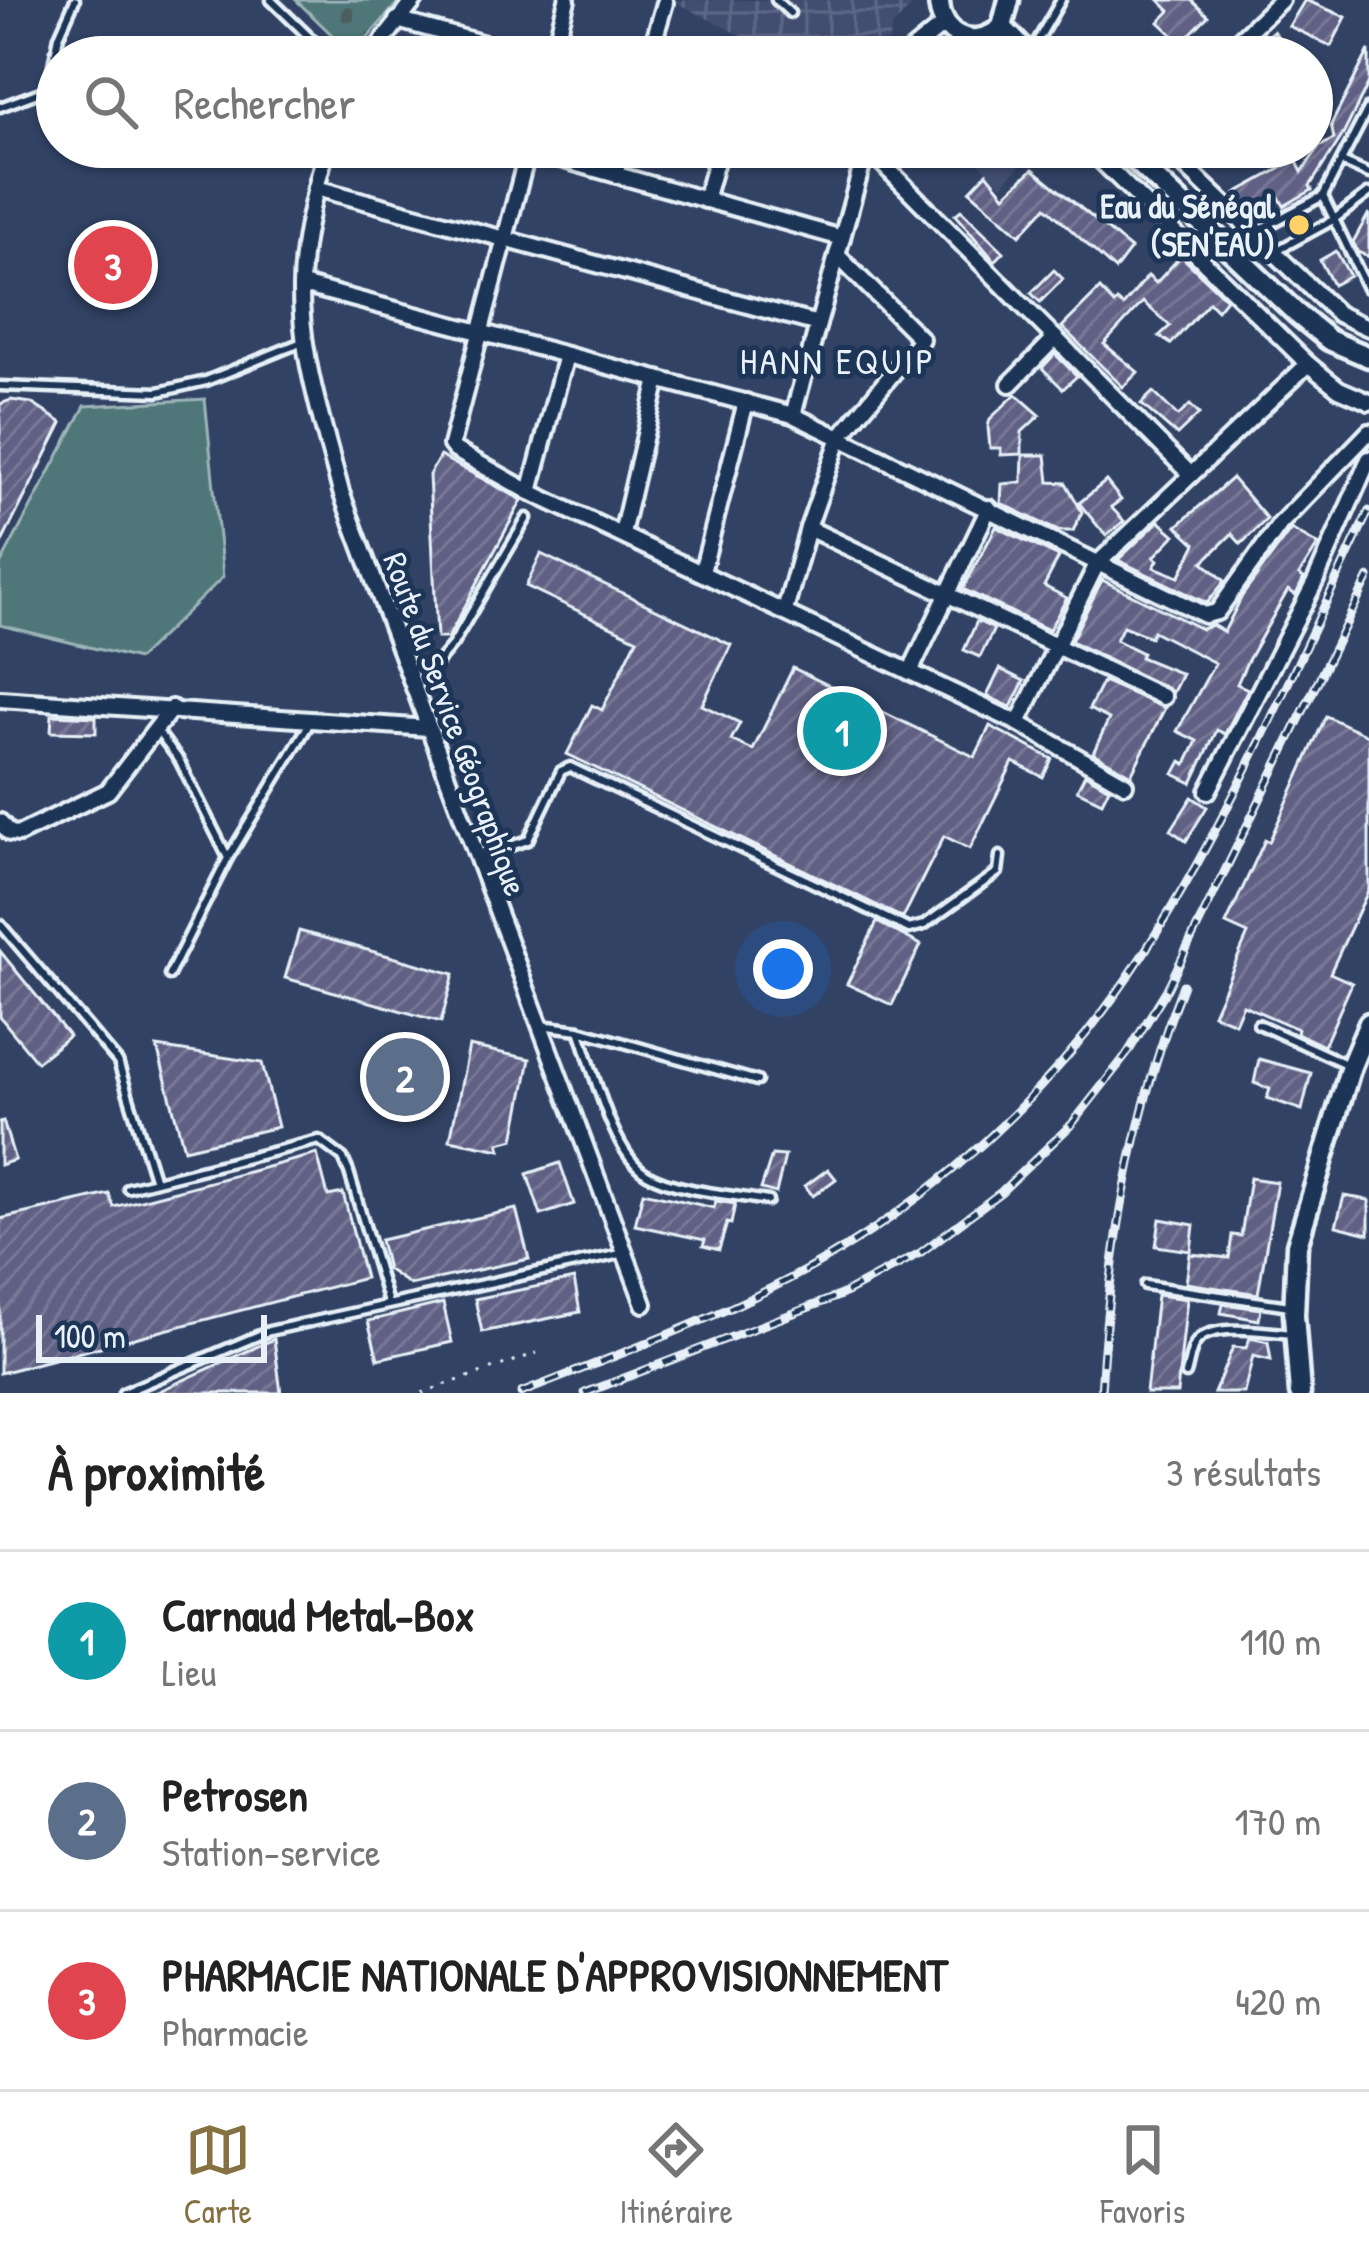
<!DOCTYPE html>
<html lang="fr">
<meta charset="utf-8">
<style>
:root{--surface:#fff;--page:#f6f6f6;--text:#222;--muted:#767676;--line:#e0e0e0;--accent:#857141}
body{margin:0;font-family:"Patrick Hand",sans-serif;background:var(--page);color:var(--text)}
.scale{position:absolute;left:36px;bottom:30px;width:231px;box-sizing:border-box;padding-left:12px;border:6px solid #e8f1f8;border-top:0;font-size:33px;line-height:42px;white-space:nowrap;color:#e8f1f8;-webkit-text-stroke:9px #1d3557;paint-order:stroke}
.you{position:absolute;left:783px;top:969px;width:42px;height:42px;margin:-30px;border:9px solid #fff;border-radius:50%;background:#1a73e8;box-shadow:0 0 0 18px #1a73e833}
.badge{display:grid;place-items:center;width:78px;height:78px;border-radius:50%;background:var(--accent);color:#fff;font-size:39px;font-weight:700}
.pin{position:absolute;translate:-50% -50%;border:6px solid #fff;box-shadow:0 3px 12px #0006}
.list{margin:0;padding:0;list-style:none}
h2{display:flex;justify-content:space-between;align-items:center;height:156px;margin:0;padding:0 48px;font-size:51px}
h2 small{font-size:39px;font-weight:400;color:var(--muted)}
.list li{display:grid;grid-template-columns:78px 1fr auto;gap:36px;align-items:center;box-sizing:border-box;height:180px;padding:0 48px;border-top:3px solid var(--line)}
.list b{display:block;font-size:45px;white-space:nowrap}
.list p{margin:0;font-size:39px;white-space:nowrap;color:var(--muted)}
.list em{font-size:39px;font-style:normal;color:var(--muted)}
.icon{flex:none;width:66px;height:66px;fill:none;stroke:currentColor;stroke-width:2;stroke-linecap:round;stroke-linejoin:round}
.map{position:relative;flex:none;width:1369px;height:1393px;overflow:hidden}
.search{position:absolute;background:var(--surface);box-shadow:0 3px 9px #0004;left:36px;right:36px;top:36px;height:132px;display:flex;align-items:center;gap:30px;box-sizing:border-box;padding:0 42px;border-radius:66px;color:var(--muted);font-size:45px}
.sheet{height:696px;background:var(--surface)}
nav{display:flex;justify-content:space-around;align-items:center;box-sizing:border-box;height:168px;border-top:3px solid var(--line);background:var(--surface);font-size:33px;color:var(--muted)}
nav a{display:grid;justify-items:center;gap:6px}
nav .on{color:var(--accent)}
.map>svg:first-child{display:block}
.built{fill:#424e71}
.industrial{fill:url(#industrial-grid)}
.cemetery{fill:url(#cemetery-stones);stroke:#9cb4b8;stroke-width:3}
.pitch{fill:#507678;stroke:#9cb4b8;stroke-width:3}
.building{fill:url(#building-hatch);stroke:#e8f1f8;stroke-width:3}
.lines{fill:none;stroke-linecap:round;stroke-linejoin:round}
.lane-casing{stroke:#e8f1f8;stroke-width:15}
.street-casing{stroke:#e8f1f8;stroke-width:22}
.secondary-casing{stroke:#e8f1f8;stroke-width:27}
.path{stroke:#e8f1f8;stroke-width:3;stroke-dasharray:3 9;stroke-linecap:butt}
.lane{stroke:#1d3557;stroke-width:6}
.street{stroke:#1d3557;stroke-width:14}
.secondary{stroke:#1d3557;stroke-width:18}
.rail-casing{stroke:#e8f1f8;stroke-width:9}
.rail{stroke:#1d3557;stroke-width:4.5;stroke-dasharray:14;stroke-linecap:butt}
.poi-dot{fill:#ffd166;stroke:#1d3557;stroke-width:4.5}
.labels{text-anchor:middle;dominant-baseline:central;stroke-width:10;stroke-linejoin:round;paint-order:stroke}
.poi-label{font-size:33px;font-weight:bold;fill:#e8f1f8;stroke:#1d3557;text-anchor:end}
.street-label{font-size:33px;fill:#e8f1f8;stroke:#1d3557}
.neighbourhood-label{font-size:36px;letter-spacing:3px;fill:#e8f1f8;stroke:#1d3557}
</style>
<div class="map">
<svg width="1369" height="1393" viewBox="0 0 1369 1393">
<defs>
<pattern id="industrial-grid" width="8" height="8" patternUnits="userSpaceOnUse" patternTransform="scale(3)"><rect width="8" height="8" fill="#424e71"/><path d="M0 4h8M4 0v8" fill="none" stroke="#5d6886"/></pattern>
<pattern id="cemetery-stones" width="16" height="16" patternUnits="userSpaceOnUse" patternTransform="scale(3)"><rect width="16" height="16" fill="#507678"/><path d="M2 7V4a2 2 0 0 1 4 0v3zM10 15v-3a2 2 0 0 1 4 0v3z" fill="#4b5f61"/></pattern>
<pattern id="building-hatch" width="6" height="6" patternUnits="userSpaceOnUse" patternTransform="scale(3)"><rect width="6" height="6" fill="#616184"/><path d="M-1 1l2-2M0 6l6-6M5 7l2-2" fill="none" stroke="#787896"/></pattern>
</defs>
<rect width="100%" height="100%" fill="#314264"/>
<filter id="ink" filterUnits="userSpaceOnUse"><feTurbulence type="fractalNoise" baseFrequency=".00833" numOctaves="2"/><feDisplacementMap in="SourceGraphic" scale="24" xChannelSelector="R" yChannelSelector="G"/><feConvolveMatrix kernelMatrix="1 2 1 2 8 2 1 2 1" color-interpolation-filters="sRGB"/></filter>
<g filter="url(#ink)">
<polygon class="built" points="962,147 1037,147 1002,185"/>
<polygon class="industrial" points="671,0 917,0 891,29 886,57 837,57 767,49"/>
<polygon class="cemetery" points="296,0 400,0 353,55"/>
<polygon class="pitch" points="205,399 223,577 138,659 0,625 0,565 85,406"/>
<g class="building">
<polygon points="1159,0 1191,0 1208,16 1181,43 1159,22 1170,11"/>
<polygon points="1305,0 1346,17 1331,46 1289,26"/>
<polygon points="1273,31 1281,40 1261,57 1242,57"/>
<polygon points="1369,50 1369,82 1344,133 1310,186 1312,190 1284,206 1278,195 1248,211 1236,193 1296,160 1302,172 1319,147 1334,139 1331,125"/>
<polygon points="1033,169 1131,249 1115,270 1046,207 1020,235 970,191 987,173 1005,195"/>
<polygon points="961,210 1004,252 995,261 955,215"/>
<polygon points="1369,213 1369,257 1358,252 1353,242"/>
<polygon points="1336,251 1350,276 1333,285 1320,260"/>
<polygon points="1181,256 1226,299 1217,310 1209,302 1171,344 1159,336 1170,326 1143,302 1104,344 1138,372 1123,387 1062,327 1100,289 1114,304 1117,301 1123,306 1148,276 1156,283"/>
<polygon points="1054,270 1063,279 1040,302 1031,293"/>
<polygon points="1055,354 1077,376 1063,389 1042,368"/>
<polygon points="1153,392 1178,416 1190,405 1199,414 1177,435 1141,404"/>
<polygon points="1016,394 1040,415 1022,432 1022,454 1001,455 1001,448 990,448 988,427 990,419"/>
<polygon points="11,400 31,403 62,423 0,546 0,404"/>
<polygon points="1023,455 1046,455 1049,482 1066,483 1082,512 1073,531 1058,531 1001,503 1002,484 1022,482"/>
<polygon points="440,456 522,500 448,638 437,638 429,475"/>
<polygon points="1232,478 1267,519 1241,544 1232,534 1203,562 1225,581 1207,603 1118,560 1159,521 1175,535 1154,557 1158,560 1154,567 1179,577 1196,544 1177,526"/>
<polygon points="1106,481 1121,500 1111,507 1124,521 1106,536 1079,503"/>
<polygon points="996,527 1059,557 1044,586 1067,598 1049,630 963,589"/>
<polygon points="1291,529 1318,545 1299,575 1304,578 1296,595 1288,590 1247,662 1237,684 1248,689 1225,734 1217,730 1192,783 1174,774 1181,761 1186,764 1197,741 1177,731 1215,663 1153,631 1150,637 1123,626 1116,640 1142,653 1140,657 1182,674 1173,692 1071,641 1102,580 1202,629 1212,625 1224,632 1242,596"/>
<polygon points="541,554 731,645 702,705 740,723 731,740 753,750 793,668 975,757 990,726 1052,759 1043,777 1013,762 970,849 944,836 903,918 567,754 592,705 602,710 637,639 526,586"/>
<polygon points="977,621 994,629 980,657 964,650"/>
<polygon points="1000,669 1024,681 1011,707 987,696"/>
<polygon points="1103,681 1165,708 1131,775 1093,753 1109,719 1089,709"/>
<polygon points="52,715 96,717 96,733 51,732"/>
<polygon points="1326,716 1369,736 1369,889 1330,973 1352,983 1324,1046 1297,1033 1298,1029 1243,1005 1235,1023 1213,1014 1248,934 1226,924 1265,840 1269,842"/>
<polygon points="1085,774 1109,788 1102,802 1077,790"/>
<polygon points="1192,797 1207,807 1186,841 1171,830"/>
<polygon points="877,922 921,945 892,1005 847,984"/>
<polygon points="299,931 454,974 441,1022 285,978"/>
<polygon points="0,951 69,1036 37,1062 0,1017"/>
<polygon points="469,1046 530,1059 514,1139 499,1143 501,1150 450,1140"/>
<polygon points="157,1047 262,1063 278,1127 184,1149"/>
<polygon points="1259,1059 1311,1073 1302,1110 1267,1098 1270,1089 1254,1083"/>
<polygon points="3,1121 15,1160 0,1165 0,1122"/>
<polygon points="317,1154 328,1196 343,1193 365,1278 0,1373 0,1219 109,1194 114,1207"/>
<polygon points="772,1155 785,1156 776,1193 761,1189"/>
<polygon points="560,1163 574,1204 541,1215 527,1174"/>
<polygon points="828,1169 836,1179 813,1196 805,1186"/>
<polygon points="1250,1178 1277,1182 1258,1294 1186,1283 1190,1254 1229,1258 1232,1235 1241,1236"/>
<polygon points="643,1192 714,1208 716,1201 735,1204 731,1224 727,1223 719,1250 703,1246 705,1240 635,1225"/>
<polygon points="1344,1196 1369,1200 1369,1234 1336,1226"/>
<polygon points="516,1209 529,1259 410,1285 387,1269 380,1240"/>
<polygon points="1160,1219 1194,1225 1191,1251 1156,1246"/>
<polygon points="574,1279 580,1312 482,1332 475,1299"/>
<polygon points="1157,1295 1187,1299 1177,1393 1146,1393"/>
<polygon points="443,1303 452,1342 378,1359 368,1321"/>
<polygon points="1223,1304 1261,1309 1259,1320 1221,1313"/>
<polygon points="1250,1338 1268,1342 1271,1360 1253,1356 1244,1393 1214,1393 1233,1347 1246,1348"/>
<polygon points="274,1339 281,1393 155,1393"/>
</g>
<g class="lines">
<g class="lane-casing">
<g id="lane">
<polyline points="271,0 330,57"/>
<polyline points="776,0 790,13"/>
<polyline points="1031,52 1061,0"/>
<polyline points="0,107 48,89 59,36 75,0"/>
<polyline points="1342,162 1369,174"/>
<polyline points="1323,196 1367,288"/>
<polyline points="1255,232 1323,196 1369,107"/>
<polyline points="1276,251 1333,220 1369,193"/>
<polyline points="0,386 158,392 206,381 302,342"/>
<polyline points="411,668 438,662 453,644 527,518"/>
<polyline points="158,732 179,760 227,856"/>
<polyline points="479,857 528,840 561,771 570,767 909,929 924,925 998,872 1000,856"/>
<polyline points="0,924 118,1062 155,1181"/>
<polyline points="169,975 228,858 311,721"/>
<polyline points="1258,1024 1348,1065"/>
<polyline points="541,1025 579,1030 757,1081"/>
<path d="M579 1030C593 1068 612 1154 647 1174 676 1191 734 1195 768 1201"/>
<polyline points="128,1188 319,1140 343,1158 349,1172 388,1303"/>
<polyline points="1145,1285 1290,1306"/>
<path d="M1186 1374C1189 1365 1190 1352 1195 1344 1208 1321 1269 1332 1293 1334"/>
<polyline points="123,1393 269,1331 625,1253"/>
</g>
</g>
<g class="street-casing">
<g id="street">
<polyline points="397,20 533,57"/>
<polyline points="983,39 998,57"/>
<polyline points="370,57 415,0"/>
<polyline points="552,57 567,0"/>
<polyline points="649,57 665,3"/>
<polyline points="904,57 944,24"/>
<polyline points="1221,57 1281,0"/>
<path d="M327 147C317 182 307 219 303 256 293 336 321 416 341 492L644 1304"/>
<polyline points="517,147 842,238"/>
<polyline points="529,147 451,445 455,450 530,492 1018,723 1125,784"/>
<polyline points="866,147 1191,475"/>
<polyline points="1087,147 1308,364 1339,389 1369,402"/>
<polyline points="1165,147 1338,314 1369,328"/>
<polyline points="615,174 623,147"/>
<polyline points="316,188 818,324"/>
<polyline points="705,200 720,147"/>
<polyline points="837,255 921,339 840,437 808,528 1163,697"/>
<polyline points="302,285 793,415 1205,615 1217,612 1280,524 1369,432"/>
<polyline points="1010,384 1055,338"/>
<polyline points="793,415 867,147"/>
<polyline points="530,492 566,355"/>
<polyline points="622,534 658,379"/>
<polyline points="702,572 746,402"/>
<polyline points="785,611 808,528"/>
<polyline points="910,672 989,508"/>
<polyline points="0,699 429,728"/>
<polyline points="1018,723 1097,564 1308,364"/>
<polyline points="1208,791 1315,582 1369,459"/>
<polyline points="0,822 10,833 19,834 108,791 172,708"/>
</g>
</g>
<g class="secondary-casing">
<g id="secondary">
<path d="M939 0C939 36 975 52 1002 27L1009 0"/>
<polyline points="1002,27 1031,57"/>
<polyline points="1122,147 1296,313 1329,340 1369,357"/>
<polyline points="1300,1393 1294,1315 1297,1245 1351,1066 1369,1023"/>
</g>
</g>
<polyline class="path" points="422,1393 537,1353"/>
<use href="#lane" class="lane"/>
<use href="#street" class="street"/>
<use href="#secondary" class="secondary"/>
<g class="rail-casing">
<g id="rail">
<path d="M521 1393C647 1343 779 1297 890 1218 975 1158 1056 1079 1116 994 1217 852 1293 669 1369 511"/>
<polyline points="585,1393 841,1295 920,1253 1001,1192 1072,1124 1127,1054 1167,989 1369,577"/>
<path d="M1101 1393C1109 1252 1131 1117 1183 985"/>
</g>
</g>
<use href="#rail" class="rail"/>
</g>
</g>
<circle class="poi-dot" cx="1299" cy="225" r="12"/>
<g class="labels">
<g class="poi-label">
<text x="1275" y="206">Eau du Sénégal<tspan x="1275" dy="38">(SEN'EAU)</tspan></text>
</g>
<g class="street-label">
<text transform="translate(456 724) rotate(70)">Route du Service Géographique</text>
</g>
<g class="neighbourhood-label">
<text x="838" y="360">HANN EQUIP</text>
</g>
</g>
</svg>
<div class="scale">100 m</div>
<div class="you"></div>
<div class="pin badge" style="left:842px;top:731px;background:#0f9aa8">1</div>
<div class="pin badge" style="left:405px;top:1077px;background:#5c6f8a">2</div>
<div class="pin badge" style="left:113px;top:265px;background:#e0444e">3</div>
<div class="search"><svg class="icon" aria-label="search" viewBox="0 0 24 24"><circle cx="10" cy="10" r="6"/><path d="M15 15l6 6"/></svg>Rechercher</div>
</div>
<section class="sheet">
<h2>À proximité<small>3 résultats</small></h2>
<ul class="list">
<li><span class="badge" style="background:#0f9aa8">1</span><div><b>Carnaud Metal-Box</b><p>Lieu</p></div><em>110 m</em></li>
<li><span class="badge" style="background:#5c6f8a">2</span><div><b>Petrosen</b><p>Station-service</p></div><em>170 m</em></li>
<li><span class="badge" style="background:#e0444e">3</span><div><b>PHARMACIE NATIONALE D'APPROVISIONNEMENT</b><p>Pharmacie</p></div><em>420 m</em></li>
</ul>
</section>
<nav>
<a class="on"><svg class="icon" aria-label="map" viewBox="0 0 24 24"><path d="M3 6l6-2 6 2 6-2v14l-6 2-6-2-6 2zM9 4v14M15 6v14"/></svg>Carte</a>
<a><svg class="icon" aria-label="directions" viewBox="0 0 24 24"><path d="M12 3l9 9-9 9-9-9zM9 14v-3h6M13 9l2 2-2 2"/></svg>Itinéraire</a>
<a><svg class="icon" aria-label="saved" viewBox="0 0 24 24"><path d="M7 4h10v16l-5-4-5 4z"/></svg>Favoris</a>
</nav>
